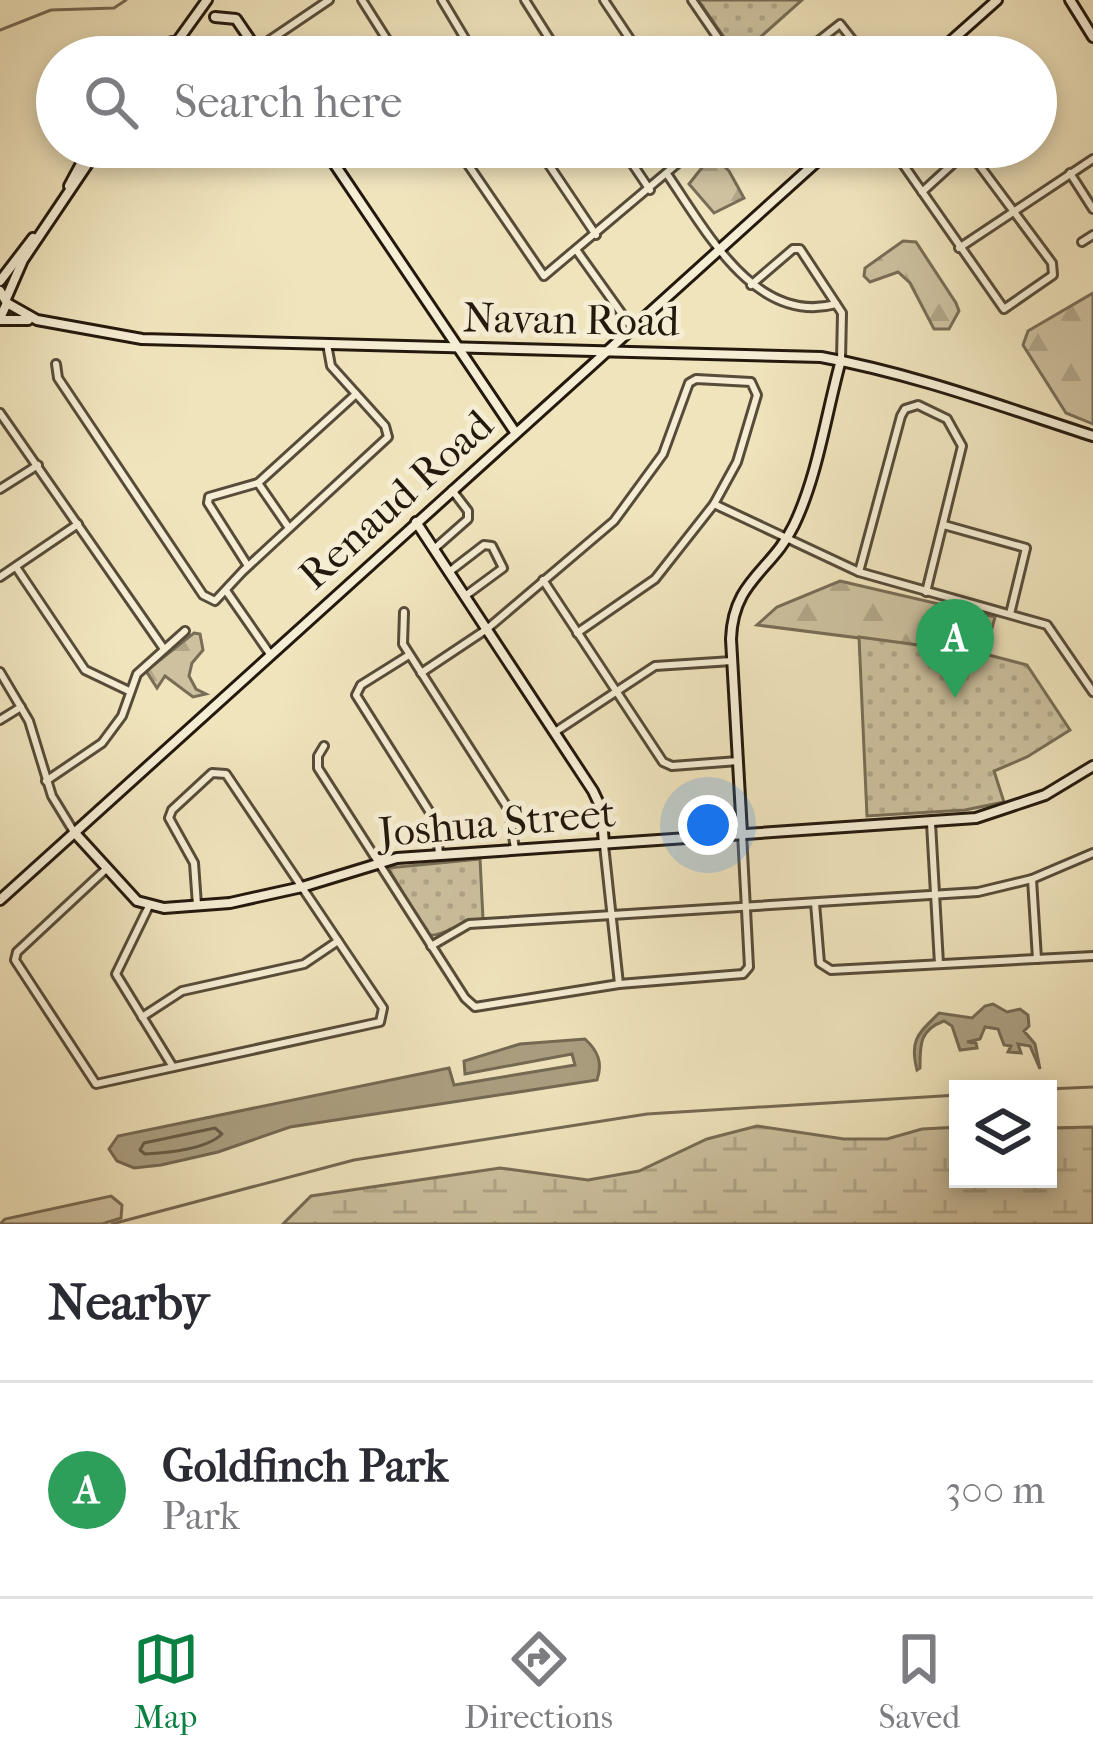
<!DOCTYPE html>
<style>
:root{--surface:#fff;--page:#f7f7f7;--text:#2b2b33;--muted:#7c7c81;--line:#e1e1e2;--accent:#0b8043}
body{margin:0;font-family:"IM FELL French Canon",serif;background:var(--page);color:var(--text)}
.controls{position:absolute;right:36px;bottom:36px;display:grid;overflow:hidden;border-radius:0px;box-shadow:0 6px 18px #0003}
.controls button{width:108px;height:108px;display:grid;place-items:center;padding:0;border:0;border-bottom:3px solid var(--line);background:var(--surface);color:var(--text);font:60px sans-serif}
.you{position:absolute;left:708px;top:825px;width:42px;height:42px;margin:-30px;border:9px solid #fff;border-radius:50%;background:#1a73e8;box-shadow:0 0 0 18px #1a73e833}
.badge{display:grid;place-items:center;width:78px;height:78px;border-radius:50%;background:var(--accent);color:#fff;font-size:39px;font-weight:700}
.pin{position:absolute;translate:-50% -99px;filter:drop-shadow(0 3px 6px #0008)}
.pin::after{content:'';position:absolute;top:63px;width:42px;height:36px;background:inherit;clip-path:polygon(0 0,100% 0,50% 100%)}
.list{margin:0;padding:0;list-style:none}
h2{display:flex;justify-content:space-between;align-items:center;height:156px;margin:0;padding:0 48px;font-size:51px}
h2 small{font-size:39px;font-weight:400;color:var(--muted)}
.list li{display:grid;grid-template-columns:78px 1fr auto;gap:36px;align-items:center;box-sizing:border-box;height:216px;padding:0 48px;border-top:3px solid var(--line)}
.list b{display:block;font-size:45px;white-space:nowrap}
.list p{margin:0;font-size:39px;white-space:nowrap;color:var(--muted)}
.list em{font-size:39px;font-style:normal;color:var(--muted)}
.icon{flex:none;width:66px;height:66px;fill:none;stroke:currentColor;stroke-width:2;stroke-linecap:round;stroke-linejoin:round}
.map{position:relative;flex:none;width:1093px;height:1224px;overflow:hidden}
.search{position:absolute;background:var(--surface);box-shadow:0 6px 18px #0003;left:36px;right:36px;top:36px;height:132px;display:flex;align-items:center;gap:30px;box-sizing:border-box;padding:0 42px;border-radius:66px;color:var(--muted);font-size:45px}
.sheet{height:372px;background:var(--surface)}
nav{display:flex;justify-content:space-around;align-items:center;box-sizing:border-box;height:168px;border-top:3px solid var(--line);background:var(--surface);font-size:33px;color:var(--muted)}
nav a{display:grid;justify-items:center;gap:6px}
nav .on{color:var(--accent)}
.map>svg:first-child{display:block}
.grass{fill:#cdc19f;stroke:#786d56;stroke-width:3}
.forest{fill:url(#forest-firs);stroke:#786d56;stroke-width:3}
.wetland{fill:url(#wetland-marsh);stroke:#786d56;stroke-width:3}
.park{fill:url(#park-dots);stroke:#786d56;stroke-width:3}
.water{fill:#ab9f81;stroke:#756953;stroke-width:3}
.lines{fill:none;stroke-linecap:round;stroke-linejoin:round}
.shore{stroke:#685c47;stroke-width:3}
.stream{stroke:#756953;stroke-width:3}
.street-casing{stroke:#574c39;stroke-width:12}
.secondary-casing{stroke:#24190d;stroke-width:14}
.street{stroke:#f5edd4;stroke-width:6}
.secondary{stroke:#f5edd4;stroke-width:8}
.labels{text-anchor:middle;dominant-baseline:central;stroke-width:10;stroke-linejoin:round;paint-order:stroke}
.street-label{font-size:42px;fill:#24190d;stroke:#f5edd4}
</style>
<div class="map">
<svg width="1093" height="1224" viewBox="0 0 1093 1224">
<defs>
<pattern id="forest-firs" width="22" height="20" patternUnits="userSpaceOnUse" patternTransform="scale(3)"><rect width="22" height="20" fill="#cdc19f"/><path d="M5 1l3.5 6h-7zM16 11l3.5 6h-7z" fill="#b0a588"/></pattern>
<pattern id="wetland-marsh" width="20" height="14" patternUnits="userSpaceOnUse" patternTransform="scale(3)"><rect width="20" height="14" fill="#cdc19f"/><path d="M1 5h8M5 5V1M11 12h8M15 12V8" fill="none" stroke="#b0a588"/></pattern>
<pattern id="park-dots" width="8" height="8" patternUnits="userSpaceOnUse" patternTransform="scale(3)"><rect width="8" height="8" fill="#cdc19f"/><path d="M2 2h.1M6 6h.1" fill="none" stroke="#b0a588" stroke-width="1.8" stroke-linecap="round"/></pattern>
</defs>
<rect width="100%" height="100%" fill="#f0e4bd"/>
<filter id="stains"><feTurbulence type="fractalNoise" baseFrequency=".00167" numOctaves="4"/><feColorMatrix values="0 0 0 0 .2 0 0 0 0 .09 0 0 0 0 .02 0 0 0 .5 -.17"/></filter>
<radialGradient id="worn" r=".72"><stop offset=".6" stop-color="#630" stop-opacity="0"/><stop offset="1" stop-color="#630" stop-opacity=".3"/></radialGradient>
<polygon class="grass" points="111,1196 122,1205 121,1218 102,1224 0,1224 5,1219"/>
<g class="forest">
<polygon points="712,155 729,171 744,198 714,213 689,184"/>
<polygon points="903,241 916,242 956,303 959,311 949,329 934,329 910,283 898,272 870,282 864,276 865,268"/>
<polygon points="1093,293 1093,424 1066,413 1023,345 1028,331"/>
<polygon points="840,581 995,617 985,654 757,625 777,607"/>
<polygon points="194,633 200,634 203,650 192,663 189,676 196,689 206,694 193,697 165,676 157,688 146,671"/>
</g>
<polygon class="wetland" points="757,1126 844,1139 887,1139 922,1129 958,1127 958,1179 1048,1179 1048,1128 1093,1127 1093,1224 283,1224 311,1196 500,1168 588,1180 639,1171 707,1139"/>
<g class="park">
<polygon points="698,0 802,0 738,57"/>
<polygon points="859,637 985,654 1027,665 1070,730 1027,757 994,771 1004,802 965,810 867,816"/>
<path d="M480 859 483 919C461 921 442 937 428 935L388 868Z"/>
</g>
<g class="water">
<path d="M993 1004 1007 1012 1020 1009 1028 1015 1029 1026 1024 1031 1035 1044 1040 1069 1030 1046 1018 1044 1021 1053 1008 1052 1011 1046 1004 1045 998 1029 985 1027 980 1039 967 1042 976 1043 977 1048 960 1050 952 1026 944 1021C919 1030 920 1045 920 1068L917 1070C909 1039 919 1033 939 1013L972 1018 985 1006Z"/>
<path d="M585 1039C598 1051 603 1063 597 1080L290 1127 218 1152 161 1165 134 1168 117 1161 109 1149 118 1136 449 1068 454 1085 575 1065 572 1054 465 1074 464 1061 520 1044Z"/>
</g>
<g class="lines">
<path class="shore" d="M215 1128 222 1134C207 1149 167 1153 145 1154L140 1150 144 1143Z"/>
<g class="stream">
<polyline points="0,30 51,10 114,8 126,0"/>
<polyline points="1048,1089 1093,1087"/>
<polyline points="112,1224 354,1160 647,1114 958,1095"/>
</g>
<g class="street-casing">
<g id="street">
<polyline points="362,0 398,57"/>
<polyline points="442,0 476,57"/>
<polyline points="525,0 561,57"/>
<polyline points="604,0 642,57"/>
<polyline points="692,0 731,57"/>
<polyline points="258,48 329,0"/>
<polyline points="798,57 840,24 866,57"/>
<polyline points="456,147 544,276 697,147"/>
<polyline points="537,147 596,235"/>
<polyline points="621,147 650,190"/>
<polyline points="891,147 1004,309 1053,275 1052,263 968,150 922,192"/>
<polyline points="1070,173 1093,209"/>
<path d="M667 174C705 229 755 326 836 304"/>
<polyline points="1082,242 1093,235"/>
<polyline points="959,248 1093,159"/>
<polyline points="577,251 632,328"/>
<polyline points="751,285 793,249 800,249 842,313 841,360"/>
<polyline points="56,364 58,378 203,595 215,601 243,571 388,437 385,426 331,366 327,344"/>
<polyline points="0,413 164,649"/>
<polyline points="258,483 289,528"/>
<polyline points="0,489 38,465"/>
<polyline points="714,504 859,572 1047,625 1093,692"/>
<polyline points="944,525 1026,548 1010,614"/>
<polyline points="434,549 468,519 468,511 452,490"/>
<polyline points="248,566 208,503 209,497 258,483 356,394"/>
<polyline points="16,567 85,670 129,691"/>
<polyline points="449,572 484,545 492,546 503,568 465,596"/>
<polyline points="859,572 901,416 905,409 918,405 947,419 962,446 926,592"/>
<polyline points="0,577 78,524"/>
<polyline points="543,580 663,762 672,766 738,761"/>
<polyline points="227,592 270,654"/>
<polyline points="404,612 403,644 509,810 515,849"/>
<polyline points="409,655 361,685 356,695 436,822 439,854"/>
<polyline points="0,672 29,721 52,796 74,832"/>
<polyline points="421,673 487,629 614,521 663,454 689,383 696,379 751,382 757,395 737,462 714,504 655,579 577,633"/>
<polyline points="0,720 21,707"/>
<polyline points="555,732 655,666 732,661"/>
<polyline points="324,746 318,756 318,768 465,998 475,1007 619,984 743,974 749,967 742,833"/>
<polyline points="46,781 102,743 122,716 137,674 185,631"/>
<polyline points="931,823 939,964"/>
<polyline points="604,845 619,984"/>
<polyline points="105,870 17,952 15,960 96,1084 380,1022 383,1008 226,774 212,773 172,810 169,818 194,863 197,905"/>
<polyline points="1032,879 1037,959"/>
<polyline points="815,903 820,963 831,970 1093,956"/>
<polyline points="149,906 116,974 173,1067"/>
<polyline points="431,946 469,924 978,892 1032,879 1093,853"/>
<polyline points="142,1017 182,991 304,964 338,941"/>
</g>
</g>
<g class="secondary-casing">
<g id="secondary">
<polyline points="1070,0 1093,37"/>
<polyline points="215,17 236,19 262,57"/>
<polyline points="157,57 172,42"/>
<polyline points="166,57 207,0"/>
<polyline points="933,57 997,0"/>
<polyline points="323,147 515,432"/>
<polyline points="69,186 90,147"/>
<polyline points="0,281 33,238"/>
<polyline points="0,291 7,303 0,318"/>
<polyline points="6,299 23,260 99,147"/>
<path d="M7 303 37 320 142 339 821 357C915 374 1003 407 1093 436"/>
<polyline points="0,320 28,320"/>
<polyline points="416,522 593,791 601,808 604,843"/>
<polyline points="74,832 137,901 164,908 230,903 302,887 397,858 976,818 1045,795 1093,766"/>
<path d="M742 833 731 639C733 580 772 571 794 525 818 475 826 414 841 360"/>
<polyline points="0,900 833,147"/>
</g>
</g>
<use href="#street" class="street"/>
<use href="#secondary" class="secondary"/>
</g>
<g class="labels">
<g class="street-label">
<text transform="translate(571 320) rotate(1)">Navan Road</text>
<text transform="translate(396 500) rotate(-42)">Renaud Road</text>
<text transform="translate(497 823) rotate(-5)">Joshua Street</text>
</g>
</g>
<rect width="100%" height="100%" filter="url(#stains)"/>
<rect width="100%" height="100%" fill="url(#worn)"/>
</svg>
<div class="controls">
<button><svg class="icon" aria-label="layers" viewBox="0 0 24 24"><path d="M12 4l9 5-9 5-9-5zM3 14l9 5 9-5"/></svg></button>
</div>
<div class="you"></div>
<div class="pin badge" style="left:955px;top:698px;background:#2e9e5b">A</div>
<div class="search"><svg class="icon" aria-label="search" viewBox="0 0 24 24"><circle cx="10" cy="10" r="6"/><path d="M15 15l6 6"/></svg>Search here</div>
</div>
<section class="sheet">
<h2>Nearby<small></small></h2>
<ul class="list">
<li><span class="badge" style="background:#2e9e5b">A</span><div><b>Goldfinch Park</b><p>Park</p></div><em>300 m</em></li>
</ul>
</section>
<nav>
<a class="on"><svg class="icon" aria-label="map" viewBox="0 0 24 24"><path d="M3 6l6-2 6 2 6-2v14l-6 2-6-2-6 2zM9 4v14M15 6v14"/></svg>Map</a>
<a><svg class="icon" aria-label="directions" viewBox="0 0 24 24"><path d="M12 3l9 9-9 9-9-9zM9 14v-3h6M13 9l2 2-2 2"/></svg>Directions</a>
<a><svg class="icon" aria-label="saved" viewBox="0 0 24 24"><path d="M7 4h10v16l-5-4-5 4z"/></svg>Saved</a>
</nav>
